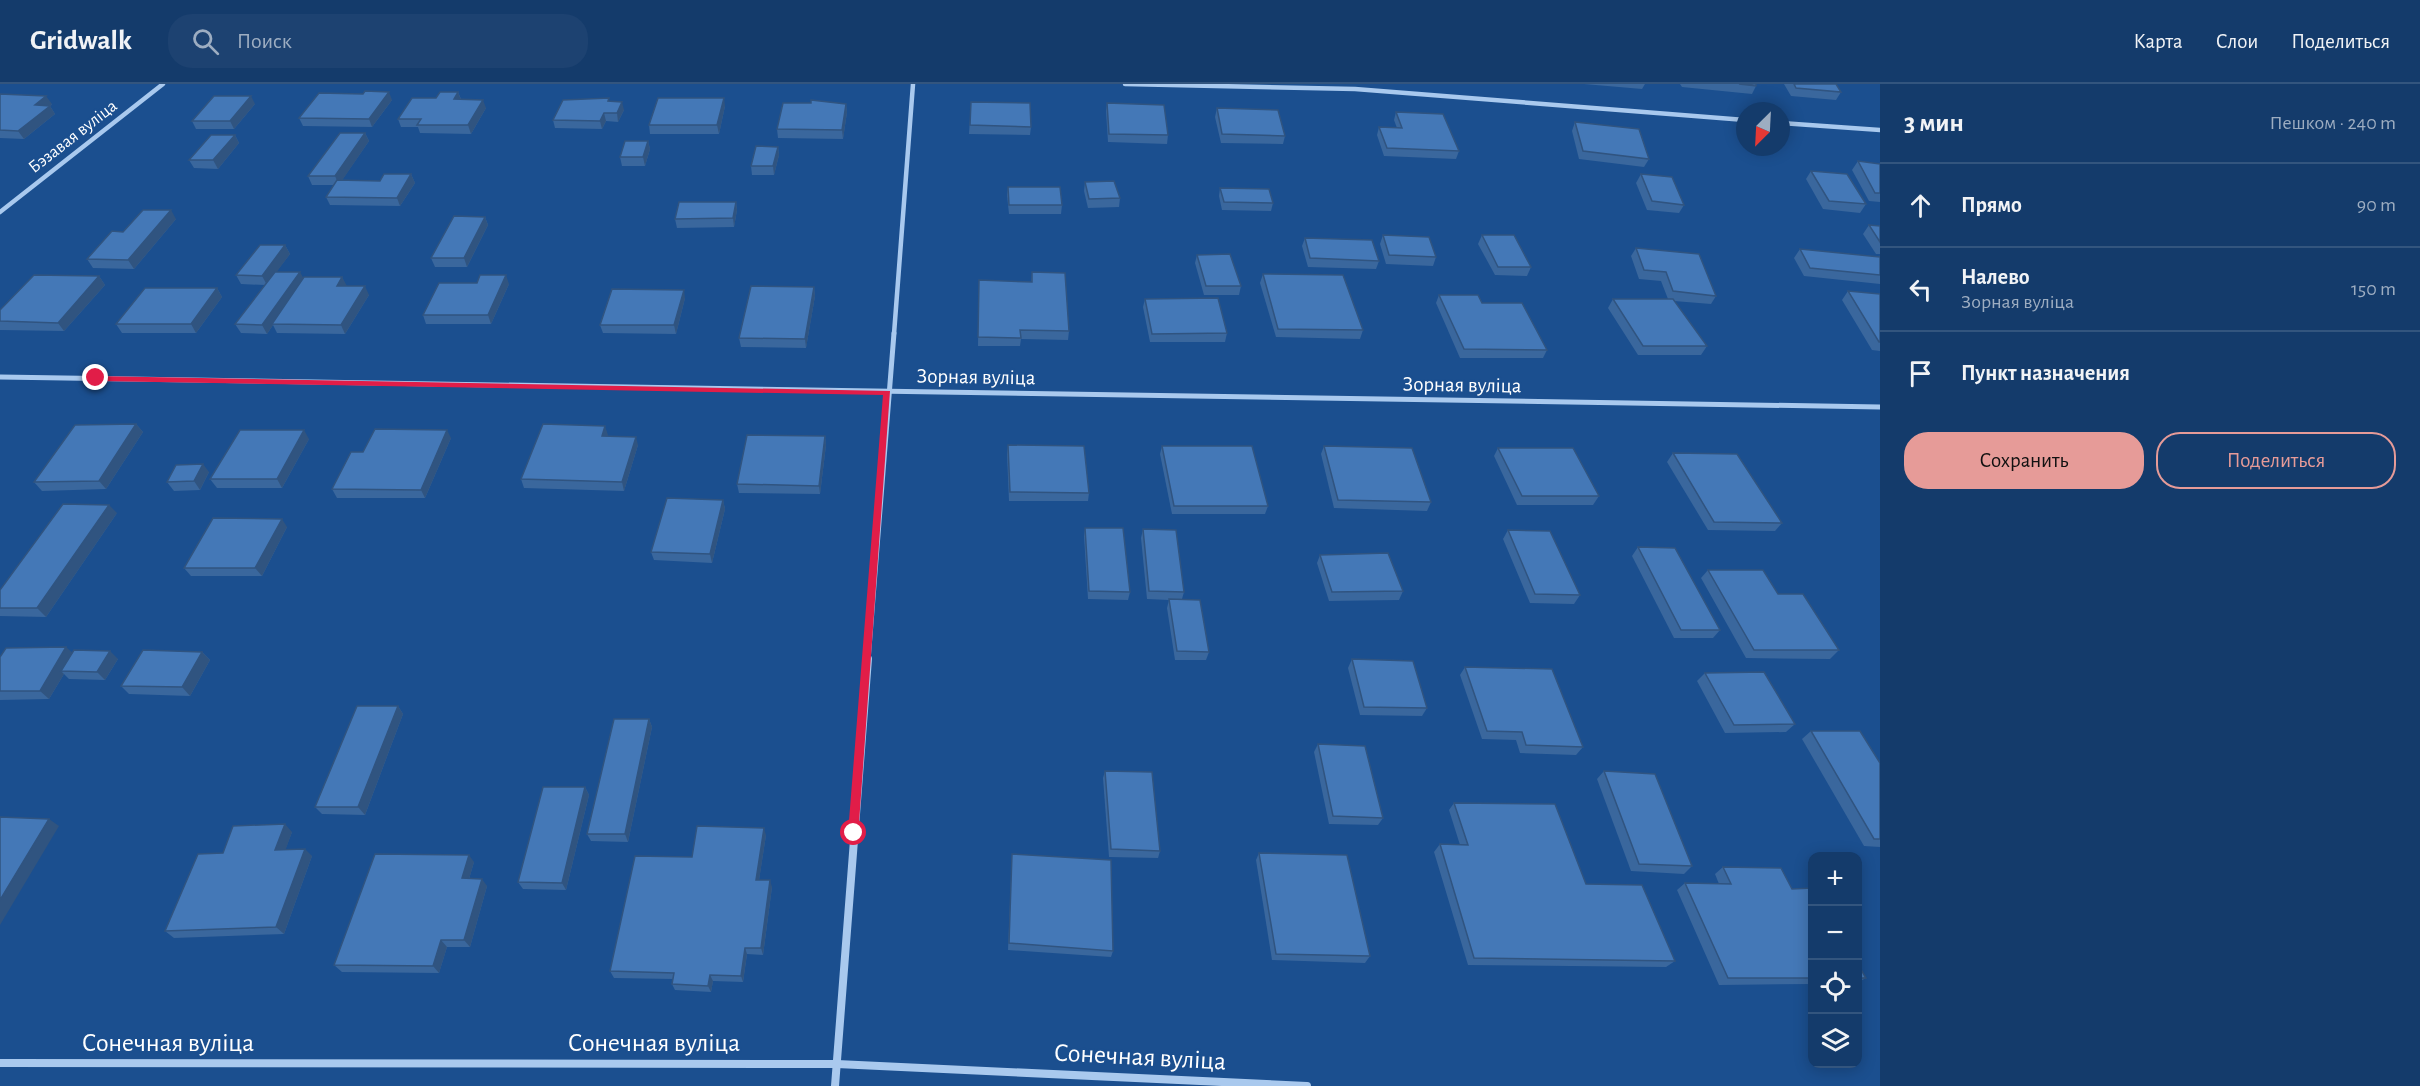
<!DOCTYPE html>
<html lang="ru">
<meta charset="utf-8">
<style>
:root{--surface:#143b6b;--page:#1d4271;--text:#f1f3f6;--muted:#9dadc1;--line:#33557e;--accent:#e69b98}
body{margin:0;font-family:"Alegreya Sans",sans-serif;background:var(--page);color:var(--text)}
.controls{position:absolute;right:18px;bottom:18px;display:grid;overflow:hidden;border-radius:12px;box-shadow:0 3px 15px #0003}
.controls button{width:54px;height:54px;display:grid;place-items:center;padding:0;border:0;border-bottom:2px solid var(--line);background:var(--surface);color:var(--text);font:30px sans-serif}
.compass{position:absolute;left:1736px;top:18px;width:54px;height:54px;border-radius:50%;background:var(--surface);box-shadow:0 3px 15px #0003;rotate:204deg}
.stop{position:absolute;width:18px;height:18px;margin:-14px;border:4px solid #e11d48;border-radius:50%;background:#fff}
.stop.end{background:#e11d48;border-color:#fff;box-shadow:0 2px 6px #0008}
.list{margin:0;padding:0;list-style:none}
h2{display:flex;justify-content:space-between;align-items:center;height:78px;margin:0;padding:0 24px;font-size:26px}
h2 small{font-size:20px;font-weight:400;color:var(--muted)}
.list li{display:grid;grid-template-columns:39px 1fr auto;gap:18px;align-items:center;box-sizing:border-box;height:84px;padding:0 24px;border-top:2px solid var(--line)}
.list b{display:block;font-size:22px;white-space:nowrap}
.list p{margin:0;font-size:20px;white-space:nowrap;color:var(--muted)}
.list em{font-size:20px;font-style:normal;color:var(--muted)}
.actions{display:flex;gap:12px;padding:18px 24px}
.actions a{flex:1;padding:14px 0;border:2px solid var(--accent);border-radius:24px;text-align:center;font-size:21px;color:var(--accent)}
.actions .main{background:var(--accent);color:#111}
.icon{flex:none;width:33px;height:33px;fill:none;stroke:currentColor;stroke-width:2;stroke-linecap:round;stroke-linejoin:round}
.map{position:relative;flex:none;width:1880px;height:1002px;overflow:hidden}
header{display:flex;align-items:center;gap:36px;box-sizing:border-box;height:84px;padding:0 30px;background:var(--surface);border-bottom:2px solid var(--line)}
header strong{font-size:28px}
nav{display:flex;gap:33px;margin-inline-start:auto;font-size:21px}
.search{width:420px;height:54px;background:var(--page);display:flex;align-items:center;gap:15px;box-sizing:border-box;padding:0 21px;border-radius:24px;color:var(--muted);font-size:22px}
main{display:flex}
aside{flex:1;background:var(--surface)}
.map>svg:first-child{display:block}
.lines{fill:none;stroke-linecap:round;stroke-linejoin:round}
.minor-far2{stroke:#a9c9ee;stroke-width:4.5}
.minor-far1{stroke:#a9c9ee;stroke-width:5}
.minor{stroke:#a9c9ee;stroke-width:8}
.wall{fill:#3a679d}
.shaded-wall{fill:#305480}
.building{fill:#4478b7;stroke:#305480;stroke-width:1.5}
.route{fill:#e11d48}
.labels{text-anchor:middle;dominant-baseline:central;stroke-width:4.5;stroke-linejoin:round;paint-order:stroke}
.far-street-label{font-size:18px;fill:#fff;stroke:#1b4f8f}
.street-label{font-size:21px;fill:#fff;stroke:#1b4f8f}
.near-street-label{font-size:26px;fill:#fff;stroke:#1b4f8f}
</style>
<header>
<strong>Gridwalk</strong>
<div class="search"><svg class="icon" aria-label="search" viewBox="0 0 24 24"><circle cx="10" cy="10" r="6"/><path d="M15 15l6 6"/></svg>Поиск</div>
<nav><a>Карта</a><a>Слои</a><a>Поделиться</a></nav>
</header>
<main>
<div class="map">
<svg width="1880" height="1002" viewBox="0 0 1880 1002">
<rect width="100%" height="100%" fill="#1b4f8f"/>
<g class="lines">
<g class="minor-far2">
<polyline points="1125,0 1355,5 1745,36"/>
<polyline points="1781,39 1880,46"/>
<polyline points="0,128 163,0"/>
<polyline points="894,250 913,0"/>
</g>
<g class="minor-far1">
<polyline points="0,293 1880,323"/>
<polyline points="868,577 894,249"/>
</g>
<g class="minor">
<polyline points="0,979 837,980 1307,1002"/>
<polyline points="835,1002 868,575"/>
</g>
</g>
<g class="wall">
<polygon points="1584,0 1645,0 1642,5"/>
<polygon points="1680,0 1756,0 1756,2 1752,10 1682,3"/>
<polygon points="1784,0 1836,0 1841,8 1836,16 1791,12"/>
<polygon points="458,8 461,15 486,24 471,50 420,49 418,43 401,43 398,35 436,14"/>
<polygon points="0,10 52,20 50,22 55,30 24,55 0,54"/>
<polygon points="392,16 372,43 303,42 299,34"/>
<polygon points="610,17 624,26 618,38 606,37 602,45 555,44 553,36"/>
<polygon points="971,18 1031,43 1030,51 969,50"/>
<polygon points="1107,19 1168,51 1167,60 1108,58 1106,27"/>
<polygon points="255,20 234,45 196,45 192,37"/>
<polygon points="846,20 847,28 843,55 778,54 777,45"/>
<polygon points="725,22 719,50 650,50 649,41"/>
<polygon points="1217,24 1285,52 1283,60 1221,59 1215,33"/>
<polygon points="1396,28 1459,67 1456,75 1384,72 1377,51 1379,43 1397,44 1394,36"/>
<polygon points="1575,38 1649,75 1644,83 1579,75 1572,47"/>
<polygon points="365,49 369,57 342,96 380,97 411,90 415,99 400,122 330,121 326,113 334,101 312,101 308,92"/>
<polygon points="235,51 239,59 218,85 194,84 189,76"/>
<polygon points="648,57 650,65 645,82 622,82 620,73"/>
<polygon points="778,63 779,71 774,91 752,91 751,82"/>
<polygon points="1858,77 1880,80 1880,118 1869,117 1852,86"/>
<polygon points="1811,87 1866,120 1860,129 1823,125 1806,95"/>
<polygon points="1641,90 1684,121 1679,129 1647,126 1636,99"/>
<polygon points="1085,98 1120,114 1119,123 1088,124 1084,107"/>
<polygon points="1008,103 1062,121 1061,130 1009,130 1007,111"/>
<polygon points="1220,104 1273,119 1271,127 1222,126 1219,112"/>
<polygon points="736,118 737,126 734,143 677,144 675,135"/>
<polygon points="485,133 488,141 467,183 435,183 431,174"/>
<polygon points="176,135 134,185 93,184 87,175 123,148"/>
<polygon points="1869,141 1880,142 1880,170 1876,170 1863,150"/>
<polygon points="1383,151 1436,173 1433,182 1386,180 1380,160"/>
<polygon points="1482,151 1531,183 1527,192 1495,191 1478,160"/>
<polygon points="1305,154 1379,177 1376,185 1308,183 1302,162"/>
<polygon points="285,161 290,170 276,188 303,194 342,193 346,202 369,211 345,250 277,249 273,241 267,250 241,249 235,240 265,201 241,200 236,191"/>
<polygon points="1636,164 1716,212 1711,220 1674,217 1707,262 1701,271 1638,271 1608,224 1613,215 1668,215 1661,197 1639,195 1631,172"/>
<polygon points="1800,165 1880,173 1880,200 1804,192 1794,174"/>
<polygon points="1197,171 1241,202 1239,211 1204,211 1195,179"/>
<polygon points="1032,188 1069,247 1068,256 1021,255 1020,262 978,262 979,196 1031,198"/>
<polygon points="1263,190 1363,246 1360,255 1276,253 1260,199"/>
<polygon points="99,192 105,201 64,247 0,246 0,226"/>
<polygon points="509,200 491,240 426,240 423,231"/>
<polygon points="814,203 815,212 806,264 741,263 739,254"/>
<polygon points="217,204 222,213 196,249 122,249 116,240"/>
<polygon points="1848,207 1880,210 1880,267 1872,266 1842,216"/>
<polygon points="1439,211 1482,219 1547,266 1543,274 1460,274 1436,219"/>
<polygon points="685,214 676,250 603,249 600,241"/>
<polygon points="1145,215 1227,249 1225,258 1150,258 1143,223"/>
<polygon points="136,340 143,348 106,405 42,407 34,398"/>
<polygon points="608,351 607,352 638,361 624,407 524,404 521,395"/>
<polygon points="825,352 826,361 820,410 739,409 737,400"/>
<polygon points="451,354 425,414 337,414 332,405 363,368"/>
<polygon points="309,355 282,404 217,404 210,395"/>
<polygon points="1008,361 1089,409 1088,417 1009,417 1007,370"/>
<polygon points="1162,362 1268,422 1265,430 1172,430 1160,370"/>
<polygon points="1324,362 1431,418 1427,427 1334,424 1321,370"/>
<polygon points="1498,364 1599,412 1593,421 1517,421 1494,372"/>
<polygon points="1673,369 1782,439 1775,447 1708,446 1667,378"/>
<polygon points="209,388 200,406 174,407 167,398"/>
<polygon points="723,416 725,425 712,479 654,476 651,468"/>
<polygon points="117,429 46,533 0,532 0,506"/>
<polygon points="287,443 262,492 191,492 184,484"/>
<polygon points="1085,444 1130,508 1128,516 1088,515 1084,452"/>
<polygon points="1143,445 1184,508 1182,515 1209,568 1206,576 1175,576 1167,524 1169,516 1147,515 1141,454"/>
<polygon points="1508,446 1580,511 1574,520 1530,519 1503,455"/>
<polygon points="1638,463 1720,546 1713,554 1674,554 1632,472"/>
<polygon points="1320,471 1403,507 1399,516 1329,517 1317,479"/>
<polygon points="1708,486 1778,510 1839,566 1830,575 1746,574 1701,494"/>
<polygon points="202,568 210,576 190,612 129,610 121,602"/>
<polygon points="72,569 118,575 105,596 69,595 64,590 49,615 0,616 0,573"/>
<polygon points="1352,575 1427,624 1422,632 1360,631 1348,584"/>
<polygon points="1465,583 1583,663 1576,671 1520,669 1516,656 1482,655 1460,591"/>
<polygon points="1705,589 1795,640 1786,648 1725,649 1697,597"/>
<polygon points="398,622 403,630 365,731 322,730 315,723"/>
<polygon points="649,635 652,643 628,758 591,757 587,750"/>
<polygon points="1811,647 1880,679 1880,763 1864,762 1802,655"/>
<polygon points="1318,660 1383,734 1378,741 1329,740 1314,668"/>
<polygon points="1105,687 1160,767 1158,774 1109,773 1103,694"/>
<polygon points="1604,687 1692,782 1684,790 1631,787 1597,695"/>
<polygon points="585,703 589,711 566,806 523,805 518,798"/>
<polygon points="1454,719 1586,800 1675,877 1666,883 1468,881 1434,768 1440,760 1460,761 1449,726"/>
<polygon points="292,748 285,766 312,772 284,850 174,854 165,847 223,769"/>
<polygon points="766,751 759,796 772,803 763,871 747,870 743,898 713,897 711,908 675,906 672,900 673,895 614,894 610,887 692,773"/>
<polygon points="1259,769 1370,872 1365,879 1272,876 1256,776"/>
<polygon points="1012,770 1113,867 1111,873 1008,866"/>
<polygon points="474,778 469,795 487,802 470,863 447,863 439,889 342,888 334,881"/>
<polygon points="1723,783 1792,805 1812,804 1812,900 1719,901 1677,806 1685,799 1719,800 1715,790"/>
<polygon points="1857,879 1866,894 1857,899"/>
</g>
<g class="shaded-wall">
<polygon points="389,8 392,16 372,43 369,35"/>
<polygon points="458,8 461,16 454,15"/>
<polygon points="46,12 52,20 40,29 35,21"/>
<polygon points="251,12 255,20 234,45 230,37"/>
<polygon points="724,14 725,22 719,50 717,41"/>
<polygon points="483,16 486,24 471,50 468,41"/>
<polygon points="622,18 624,26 618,38 617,29"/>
<polygon points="846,20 847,28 843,55 842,46"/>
<polygon points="50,22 55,30 24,55 18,47"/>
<polygon points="604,29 606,37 602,45 600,37"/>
<polygon points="365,49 369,57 339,101 335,92"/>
<polygon points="235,51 239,59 218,85 213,76"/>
<polygon points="648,57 650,65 645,82 643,73"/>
<polygon points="778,63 779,71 774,91 773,82"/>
<polygon points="411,90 415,99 400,122 397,114"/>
<polygon points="736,118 737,126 734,143 733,134"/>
<polygon points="171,126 176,135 134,185 128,176"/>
<polygon points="485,133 488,141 467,183 464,174"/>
<polygon points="285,161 290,170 267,201 262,192"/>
<polygon points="300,188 305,197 272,240 273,241 267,250 262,241"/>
<polygon points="506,191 509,200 491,240 488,231"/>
<polygon points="99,192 105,201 64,247 58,239"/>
<polygon points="342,193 347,202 337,202"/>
<polygon points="365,202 369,211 345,250 341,241"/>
<polygon points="814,203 815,212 806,264 805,255"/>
<polygon points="217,204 222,213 196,249 191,240"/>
<polygon points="684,206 685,214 676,250 674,241"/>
<polygon points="136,340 143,348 106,405 99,397"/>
<polygon points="605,342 608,351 604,360 602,352"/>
<polygon points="304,346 309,355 282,404 277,395"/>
<polygon points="447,346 451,354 425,414 421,406"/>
<polygon points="825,352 826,361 820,410 819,402"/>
<polygon points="636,353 638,361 624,407 622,398"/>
<polygon points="203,380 209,388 200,406 194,397"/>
<polygon points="723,416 725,425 712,479 710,470"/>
<polygon points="109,421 117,429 46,533 37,524"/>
<polygon points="282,435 287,443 262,492 255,484"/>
<polygon points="66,563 75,571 61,587 64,590 49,615 40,607"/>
<polygon points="110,567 118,575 105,596 97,588"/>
<polygon points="202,568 210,576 190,612 182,603"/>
<polygon points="398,622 403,630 365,731 358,723"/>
<polygon points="649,635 652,643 628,758 625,750"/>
<polygon points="585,703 589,711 566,806 562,799"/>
<polygon points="49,735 59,742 0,841 0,816"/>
<polygon points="285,740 292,748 283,773 275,766"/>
<polygon points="764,744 766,751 758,803 756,796"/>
<polygon points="305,765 312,772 284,850 276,843"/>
<polygon points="469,771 474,778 467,802 462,794"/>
<polygon points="482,795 487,802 470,863 464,856"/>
<polygon points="770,796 772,803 763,871 761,864"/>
<polygon points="441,856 447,863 439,889 433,882"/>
<polygon points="745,864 747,870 743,898 741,892"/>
<polygon points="710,891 713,897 711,908 708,902"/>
</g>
<g class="building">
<polygon points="1739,0 1756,0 1756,2"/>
<polygon points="1794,0 1836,0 1841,8 1796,4"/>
<polygon points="365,7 389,8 369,35 299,34 319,9 363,10"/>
<polygon points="440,8 458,8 454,15 483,16 468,41 417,41 421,35 398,35 412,14 436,14"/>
<polygon points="0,10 46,12 35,21 50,22 18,47 0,46"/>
<polygon points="214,12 251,12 230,37 192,37"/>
<polygon points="609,14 608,17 622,18 617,29 604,29 600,37 553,36 563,16"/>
<polygon points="658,14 724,14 717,41 649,41"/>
<polygon points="811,16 846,20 842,46 777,45 783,19 811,19"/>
<polygon points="971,18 1030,19 1031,43 970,41"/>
<polygon points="1107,19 1164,21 1168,51 1109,50"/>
<polygon points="1217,24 1278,26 1285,52 1222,50"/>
<polygon points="1396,28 1443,30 1459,67 1387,64 1379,43 1402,44"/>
<polygon points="1575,38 1639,45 1649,75 1583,67"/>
<polygon points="340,49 365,49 335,92 308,92"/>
<polygon points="211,51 235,51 213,76 189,76"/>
<polygon points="625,57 648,57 643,73 620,73"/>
<polygon points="756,62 778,63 773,82 751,82"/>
<polygon points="1858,77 1880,80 1880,109 1875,109"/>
<polygon points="1811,87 1847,90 1866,120 1829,117"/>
<polygon points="384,90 411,90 397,114 326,113 337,96 380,97"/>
<polygon points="1641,90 1672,93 1684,121 1652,117"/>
<polygon points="1114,97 1120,114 1089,115 1085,98"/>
<polygon points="1008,103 1060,103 1062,121 1009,121"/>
<polygon points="1220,104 1269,105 1273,119 1224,118"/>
<polygon points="679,118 736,118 733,134 675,135"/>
<polygon points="143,126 171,126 128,176 87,175 112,147 123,148"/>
<polygon points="454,132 485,133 464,174 431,174"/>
<polygon points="1869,141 1880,142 1880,158"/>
<polygon points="1383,151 1429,153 1436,173 1389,171"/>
<polygon points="1482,151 1514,151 1531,183 1498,183"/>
<polygon points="1305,154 1372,156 1379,177 1310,174"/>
<polygon points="260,161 285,161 262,192 236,191"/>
<polygon points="1636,164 1699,170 1716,212 1673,207 1666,188 1644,186"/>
<polygon points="1800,165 1880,173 1880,191 1810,184"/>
<polygon points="1230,170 1241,202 1206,202 1197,171"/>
<polygon points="275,188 300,188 262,241 235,240"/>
<polygon points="1032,188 1065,189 1069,247 1020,246 1021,254 978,253 979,196 1032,198"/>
<polygon points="1263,190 1343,191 1363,246 1278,245"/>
<polygon points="34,191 99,192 58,239 0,237 0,226"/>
<polygon points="480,191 506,191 488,231 423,231 439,199 477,199"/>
<polygon points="304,193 342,193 337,202 365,202 341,241 272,240"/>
<polygon points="751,202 814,203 805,255 739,254"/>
<polygon points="145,204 217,204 191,240 116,240"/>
<polygon points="612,205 684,206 674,241 600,241"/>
<polygon points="1848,207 1880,210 1880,258 1879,258"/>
<polygon points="1439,211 1478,211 1482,219 1522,219 1547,266 1464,265"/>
<polygon points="1218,214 1227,249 1152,250 1145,215"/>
<polygon points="1613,215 1673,215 1707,262 1643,262"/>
<polygon points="136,340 99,397 34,398 75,341"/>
<polygon points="543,340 605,342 602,352 636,353 622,398 521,395"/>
<polygon points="375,345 447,346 421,406 332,405 351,368 363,368"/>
<polygon points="240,346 304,346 277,395 210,395"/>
<polygon points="747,351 825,352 819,402 737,400"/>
<polygon points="1008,361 1084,362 1089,409 1010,408"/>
<polygon points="1162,362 1252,362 1268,422 1174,422"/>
<polygon points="1324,362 1412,364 1431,418 1338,416"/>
<polygon points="1498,364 1573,364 1599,412 1522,412"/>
<polygon points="1673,369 1737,370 1782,439 1714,438"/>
<polygon points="203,380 194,397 167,398 176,381"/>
<polygon points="667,414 723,416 710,470 651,468"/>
<polygon points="63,420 109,421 37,524 0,524 0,506"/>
<polygon points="213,434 282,435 255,484 184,484"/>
<polygon points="1085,444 1123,444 1130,508 1089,507"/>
<polygon points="1143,445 1176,446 1184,508 1149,507"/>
<polygon points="1508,446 1550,447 1580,511 1535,510"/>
<polygon points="1638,463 1675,464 1720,546 1681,546"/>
<polygon points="1388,469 1403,507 1332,508 1320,471"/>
<polygon points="1708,486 1763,486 1778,510 1803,510 1839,566 1754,566"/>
<polygon points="1169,515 1200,516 1209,568 1177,567"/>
<polygon points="66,563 40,607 0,607 0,573 6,564"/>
<polygon points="74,566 110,567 97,588 61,587"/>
<polygon points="143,566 202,568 182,603 121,602"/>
<polygon points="1352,575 1413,577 1427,624 1364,623"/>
<polygon points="1465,583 1552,585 1583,663 1526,661 1522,648 1487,647"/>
<polygon points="1764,588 1795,640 1734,641 1705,589"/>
<polygon points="357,622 398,622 358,723 315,723"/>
<polygon points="614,635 649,635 625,750 587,750"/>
<polygon points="1811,647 1860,647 1880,679 1880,755 1874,755"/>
<polygon points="1318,660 1365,662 1383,734 1333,732"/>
<polygon points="1105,687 1152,688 1160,767 1111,765"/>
<polygon points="1604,687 1655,690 1692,782 1639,780"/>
<polygon points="543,703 585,703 562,799 518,798"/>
<polygon points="1454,719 1555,720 1586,800 1642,801 1675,877 1474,874 1440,760 1468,761"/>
<polygon points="0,733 49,735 0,816"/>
<polygon points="285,740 275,766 305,765 276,843 165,847 198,770 223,769 233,742"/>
<polygon points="697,742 764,744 756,796 770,796 761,864 745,864 741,892 710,891 708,902 672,900 674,889 610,887 635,772 692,773"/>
<polygon points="1259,769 1347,771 1370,872 1276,870"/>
<polygon points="375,770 469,771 462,794 482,795 464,856 441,856 433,882 334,881"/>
<polygon points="1012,770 1111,776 1113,867 1009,859"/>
<polygon points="1723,783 1781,784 1792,805 1812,804 1812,894 1728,894 1685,799 1731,800"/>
<polygon points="1857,879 1866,894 1857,894"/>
</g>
<polygon class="route" points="93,292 890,307 858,753 854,754 848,749 883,311 96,297 93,296"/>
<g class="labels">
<g class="far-street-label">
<text transform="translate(73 53) rotate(-38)">Бэзавая вуліца</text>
</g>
<g class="street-label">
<text transform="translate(976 293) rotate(1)">Зорная вуліца</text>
<text transform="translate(1462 301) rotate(1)">Зорная вуліца</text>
</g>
<g class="near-street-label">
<text x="168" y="959">Сонечная вуліца</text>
<text x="654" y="959">Сонечная вуліца</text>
<text transform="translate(1140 973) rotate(3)">Сонечная вуліца</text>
</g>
</g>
</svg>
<div class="controls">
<button>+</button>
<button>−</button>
<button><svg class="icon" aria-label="locate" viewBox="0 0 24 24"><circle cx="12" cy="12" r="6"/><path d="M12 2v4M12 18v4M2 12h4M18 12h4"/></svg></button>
<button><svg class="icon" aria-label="layers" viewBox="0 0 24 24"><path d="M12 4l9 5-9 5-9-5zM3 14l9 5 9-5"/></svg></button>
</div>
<svg class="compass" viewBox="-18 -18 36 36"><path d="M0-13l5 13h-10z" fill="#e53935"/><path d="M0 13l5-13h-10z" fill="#9dadc1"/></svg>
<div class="stop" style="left:854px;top:749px"></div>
<div class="stop end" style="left:96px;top:294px"></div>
</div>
<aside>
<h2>3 мин<small>Пешком · 240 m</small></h2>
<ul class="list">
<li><svg class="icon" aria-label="ahead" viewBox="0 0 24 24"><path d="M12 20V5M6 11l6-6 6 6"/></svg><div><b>Прямо</b></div><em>90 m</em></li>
<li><svg class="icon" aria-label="left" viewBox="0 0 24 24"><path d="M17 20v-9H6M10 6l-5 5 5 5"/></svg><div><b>Налево</b><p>Зорная вуліца</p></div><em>150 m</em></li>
<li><svg class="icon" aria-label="arrive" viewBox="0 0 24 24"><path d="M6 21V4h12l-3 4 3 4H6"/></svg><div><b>Пункт назначения</b></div></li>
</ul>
<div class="actions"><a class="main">Сохранить</a><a>Поделиться</a></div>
</aside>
</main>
